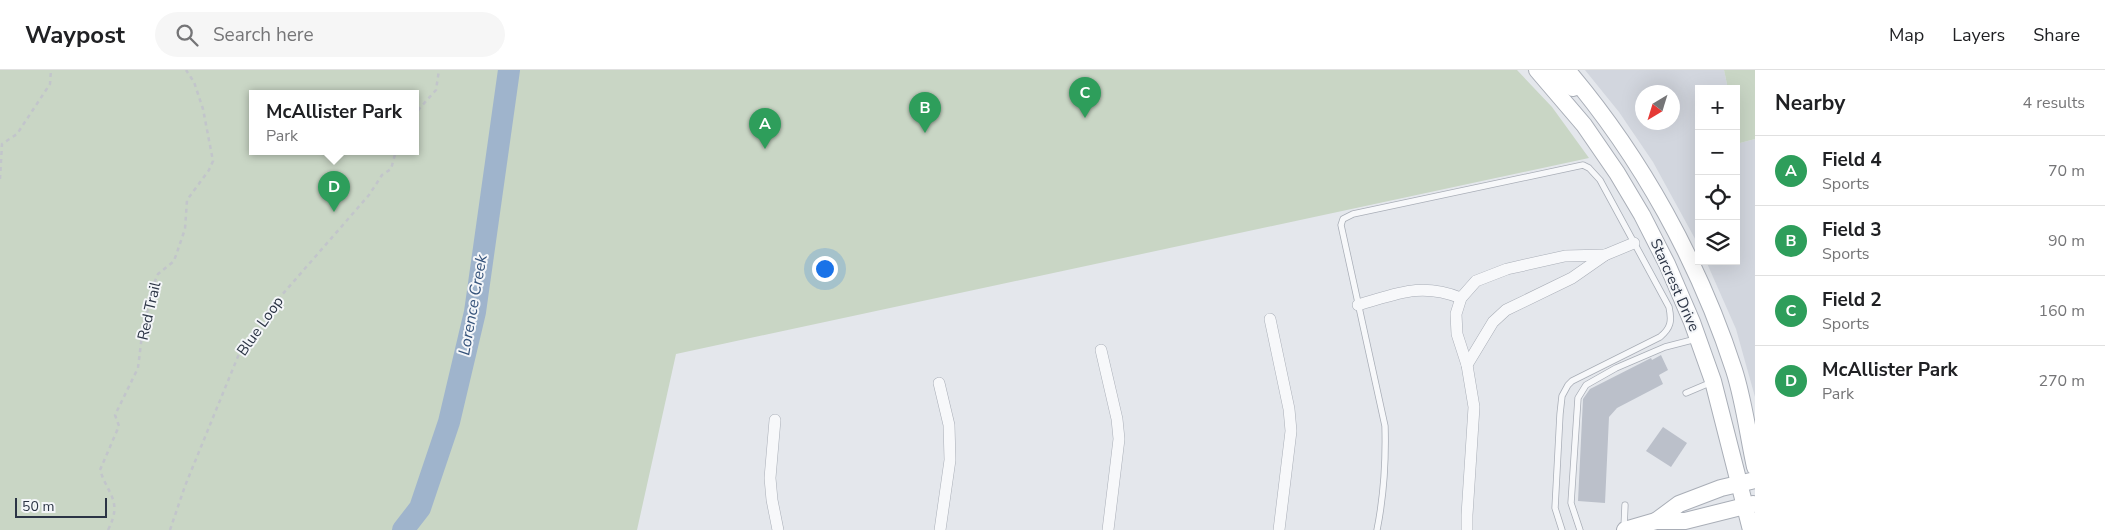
<!DOCTYPE html>
<meta charset="utf-8">
<style>
:root{--surface:#fff;--page:#f6f6f6;--text:#202124;--muted:#757577;--line:#e0e0e0;--accent:#d93025}
body{margin:0;font-family:"Nunito Sans",sans-serif;background:var(--page);color:var(--text)}
.controls{position:absolute;right:15px;top:15px;display:grid;overflow:hidden;border-radius:0px;box-shadow:0 5px 20px #0002}
.controls button{width:45px;height:45px;display:grid;place-items:center;padding:0;border:0;border-bottom:1px solid var(--line);background:var(--surface);color:var(--text);font:25px sans-serif}
.compass{position:absolute;left:1635px;top:15px;width:45px;height:45px;border-radius:50%;background:var(--surface);box-shadow:0 5px 20px #0002;rotate:218deg}
.scale{position:absolute;left:15px;bottom:12px;width:92px;box-sizing:border-box;padding-left:5px;border:2px solid #2b3445;border-top:0;font-size:14px;line-height:18px;white-space:nowrap;color:#2b3445;-webkit-text-stroke:4px #f4f6f9;paint-order:stroke}
.you{position:absolute;left:824px;top:198px;width:18px;height:18px;margin:-12px;border:4px solid #fff;border-radius:50%;background:#1a73e8;box-shadow:0 0 0 8px #1a73e833}
.badge{display:grid;place-items:center;width:32px;height:32px;border-radius:50%;background:var(--accent);color:#fff;font-size:16px;font-weight:700}
.pin{position:absolute;translate:-50% -41px;filter:drop-shadow(0 1px 2px #0008)}
.pin::after{content:'';position:absolute;top:26px;width:18px;height:15px;background:inherit;clip-path:polygon(0 0,100% 0,50% 100%)}
.popup{position:absolute;left:249px;top:20px;width:170px;height:65px;box-sizing:border-box;display:grid;place-content:center;border-radius:0px;background:var(--surface);filter:drop-shadow(0 1px 4px #0005);font-size:16px;white-space:nowrap;color:var(--muted)}
.popup b{font-size:19px;color:var(--text)}
.popup::after{content:'';position:absolute;left:50%;top:100%;margin-left:-10px;border:10px solid transparent;border-top-color:var(--surface)}
.list{margin:0;padding:0;list-style:none}
h2{display:flex;justify-content:space-between;align-items:center;height:65px;margin:0;padding:0 20px;font-size:21px}
h2 small{font-size:16px;font-weight:400;color:var(--muted)}
.list li{display:grid;grid-template-columns:32px 1fr auto;gap:15px;align-items:center;box-sizing:border-box;height:70px;padding:0 20px;border-top:1px solid var(--line)}
.list b{display:block;font-size:19px;white-space:nowrap}
.list p{margin:0;font-size:16px;white-space:nowrap;color:var(--muted)}
.list em{font-size:16px;font-style:normal;color:var(--muted)}
.icon{flex:none;width:28px;height:28px;fill:none;stroke:currentColor;stroke-width:2;stroke-linecap:round;stroke-linejoin:round}
.map{position:relative;flex:none;width:1755px;height:460px;overflow:hidden}
header{display:flex;align-items:center;gap:30px;box-sizing:border-box;height:70px;padding:0 25px;background:var(--surface);border-bottom:1px solid var(--line)}
header strong{font-size:24px}
nav{display:flex;gap:28px;margin-inline-start:auto;font-size:18px}
.search{width:350px;height:45px;background:var(--page);display:flex;align-items:center;gap:12px;box-sizing:border-box;padding:0 18px;border-radius:28px;color:var(--muted);font-size:19px}
main{display:flex}
aside{flex:1;background:var(--surface)}
.map>svg:first-child{display:block}
.built{fill:#d2d6de;fill-rule:evenodd}
.green{fill:#c9d6c5;fill-rule:evenodd}
.lines{fill:none;stroke-linecap:round;stroke-linejoin:round}
.river{stroke:#9fb4cc;stroke-width:22}
.building{fill:#bbc0ca}
.lane-casing{stroke:#a9aeb7;stroke-width:7}
.street-casing{stroke:#a9aeb7;stroke-width:12}
.secondary-casing{stroke:#a9aeb7;stroke-width:18}
.path{stroke:#c2c5cb;stroke-width:2.5;stroke-dasharray:4 4;stroke-linecap:butt}
.lane{stroke:#f7f8fa;stroke-width:5.5}
.street{stroke:#f7f8fa;stroke-width:11}
.secondary{stroke:#fff;stroke-width:16}
.labels{text-anchor:middle;dominant-baseline:central;stroke-width:4;stroke-linejoin:round;paint-order:stroke}
.street-label{font-size:15px;fill:#2b3445;stroke:#f4f6f9}
.water-label{font-size:16px;font-style:italic;fill:#34527a;stroke:#f4f6f9}
</style>
<header>
<strong>Waypost</strong>
<div class="search"><svg class="icon" aria-label="search" viewBox="0 0 24 24"><circle cx="10" cy="10" r="6"/><path d="M15 15l6 6"/></svg>Search here</div>
<nav><a>Map</a><a>Layers</a><a>Share</a></nav>
</header>
<main>
<div class="map">
<svg width="1755" height="460" viewBox="0 0 1755 460">
<rect width="100%" height="100%" fill="#e4e7ec"/>
<g class="built">
<path d="M1585 0H1724L1728 19H1699V176L1653 92 1619 42ZM1672 22V52H1642V22Z"/>
<polygon points="1736,56 1740,73 1755,69 1755,327 1736,259 1706,191 1736,191"/>
</g>
<g class="green">
<path d="M0 0H1517L1552 37 1589 88 676 284 637 460H0ZM253 23H415V81H253Z"/>
<polygon points="1724,0 1755,0 1755,69 1740,73 1736,56 1736,19 1728,19"/>
</g>
<g class="lines">
<polyline class="river" points="403,460 420,438 449,352 475,242 509,0"/>
</g>
<g class="building">
<polygon points="1661,285 1668,300 1659,305 1663,314 1617,338 1609,347 1605,433 1578,431 1583,329 1590,319 1651,288 1652,290"/>
<polygon points="1663,357 1687,373 1671,397 1646,381"/>
</g>
<g class="lines">
<g class="lane-casing">
<g id="lane">
<polyline points="1686,323 1712,312"/>
<polyline points="1624,458 1625,435"/>
<path d="M1377 460C1384 425 1386 392 1385 356L1341 155 1343 149 1353 144 1583 95 1589 98 1600 110 1669 237C1672 251 1671 258 1660 267L1572 311 1568 315 1562 326 1560 344 1555 438 1562 460"/>
<polyline points="1580,460 1571,433 1578,328 1586,315 1616,298 1665,277 1696,269"/>
</g>
</g>
<g class="street-casing">
<g id="street">
<path d="M1358 235C1397 224 1420 212 1461 228"/>
<polyline points="1270,249 1289,339 1291,361 1279,460"/>
<polyline points="1101,280 1117,349 1119,369 1108,460"/>
<polyline points="1467,295 1493,252 1506,240 1572,208 1605,185 1634,173"/>
<polyline points="939,313 949,355 950,390 940,460"/>
<polyline points="775,350 770,408 772,430 778,460"/>
<polyline points="1467,460 1467,445 1474,337 1467,295 1457,264 1456,244 1461,228 1476,211 1507,199 1565,186 1605,185"/>
</g>
</g>
<g class="secondary-casing">
<g id="secondary">
<polyline points="1537,0 1584,55 1617,103 1642,145 1667,194 1692,252 1713,311 1751,460"/>
<polyline points="1553,0 1564,12 1573,18"/>
<path d="M1567 0C1641 87 1699 192 1734 300 1744 331 1748 365 1755 397"/>
<polyline points="1656,451 1679,434 1721,418 1755,410"/>
<polyline points="1625,460 1656,451 1685,451 1753,434"/>
</g>
</g>
<g class="path">
<polyline points="415,48 419,39 436,20 439,0"/>
<polyline points="0,109 2,74 17,64 50,14 51,0"/>
<path d="M108 460C123 431 108 425 100 400L119 356 115 345 138 298 144 248 152 232 153 216 158 204 174 191 185 159 187 130 209 100 213 91 203 39 194 12 186 0"/>
<polyline points="170,460 185,416 241,279 281,226 369,125 382,105 391,99 396,81"/>
</g>
<use href="#lane" class="lane"/>
<use href="#street" class="street"/>
<use href="#secondary" class="secondary"/>
</g>
<g class="labels">
<g class="street-label">
<text transform="translate(1675 215) rotate(66)">Starcrest Drive</text>
<text transform="translate(149 241) rotate(-77)">Red Trail</text>
<text transform="translate(260 256) rotate(-55)">Blue Loop</text>
</g>
<g class="water-label">
<text transform="translate(473 235) rotate(-80)">Lorence Creek</text>
</g>
</g>
</svg>
<div class="controls">
<button>+</button>
<button>−</button>
<button><svg class="icon" aria-label="locate" viewBox="0 0 24 24"><circle cx="12" cy="12" r="6"/><path d="M12 2v4M12 18v4M2 12h4M18 12h4"/></svg></button>
<button><svg class="icon" aria-label="layers" viewBox="0 0 24 24"><path d="M12 4l9 5-9 5-9-5zM3 14l9 5 9-5"/></svg></button>
</div>
<svg class="compass" viewBox="-18 -18 36 36"><path d="M0-13l5 13h-10z" fill="#e53935"/><path d="M0 13l5-13h-10z" fill="#757577"/></svg>
<div class="scale">50 m</div>
<div class="you"></div>
<div class="pin badge" style="left:765px;top:79px;background:#2e9e5b">A</div>
<div class="pin badge" style="left:925px;top:63px;background:#2e9e5b">B</div>
<div class="pin badge" style="left:1085px;top:48px;background:#2e9e5b">C</div>
<div class="pin badge" style="left:334px;top:142px;background:#2e9e5b">D</div>
<div class="popup"><b>McAllister Park</b>Park</div>
</div>
<aside>
<h2>Nearby<small>4 results</small></h2>
<ul class="list">
<li><span class="badge" style="background:#2e9e5b">A</span><div><b>Field 4</b><p>Sports</p></div><em>70 m</em></li>
<li><span class="badge" style="background:#2e9e5b">B</span><div><b>Field 3</b><p>Sports</p></div><em>90 m</em></li>
<li><span class="badge" style="background:#2e9e5b">C</span><div><b>Field 2</b><p>Sports</p></div><em>160 m</em></li>
<li><span class="badge" style="background:#2e9e5b">D</span><div><b>McAllister Park</b><p>Park</p></div><em>270 m</em></li>
</ul>
</aside>
</main>
